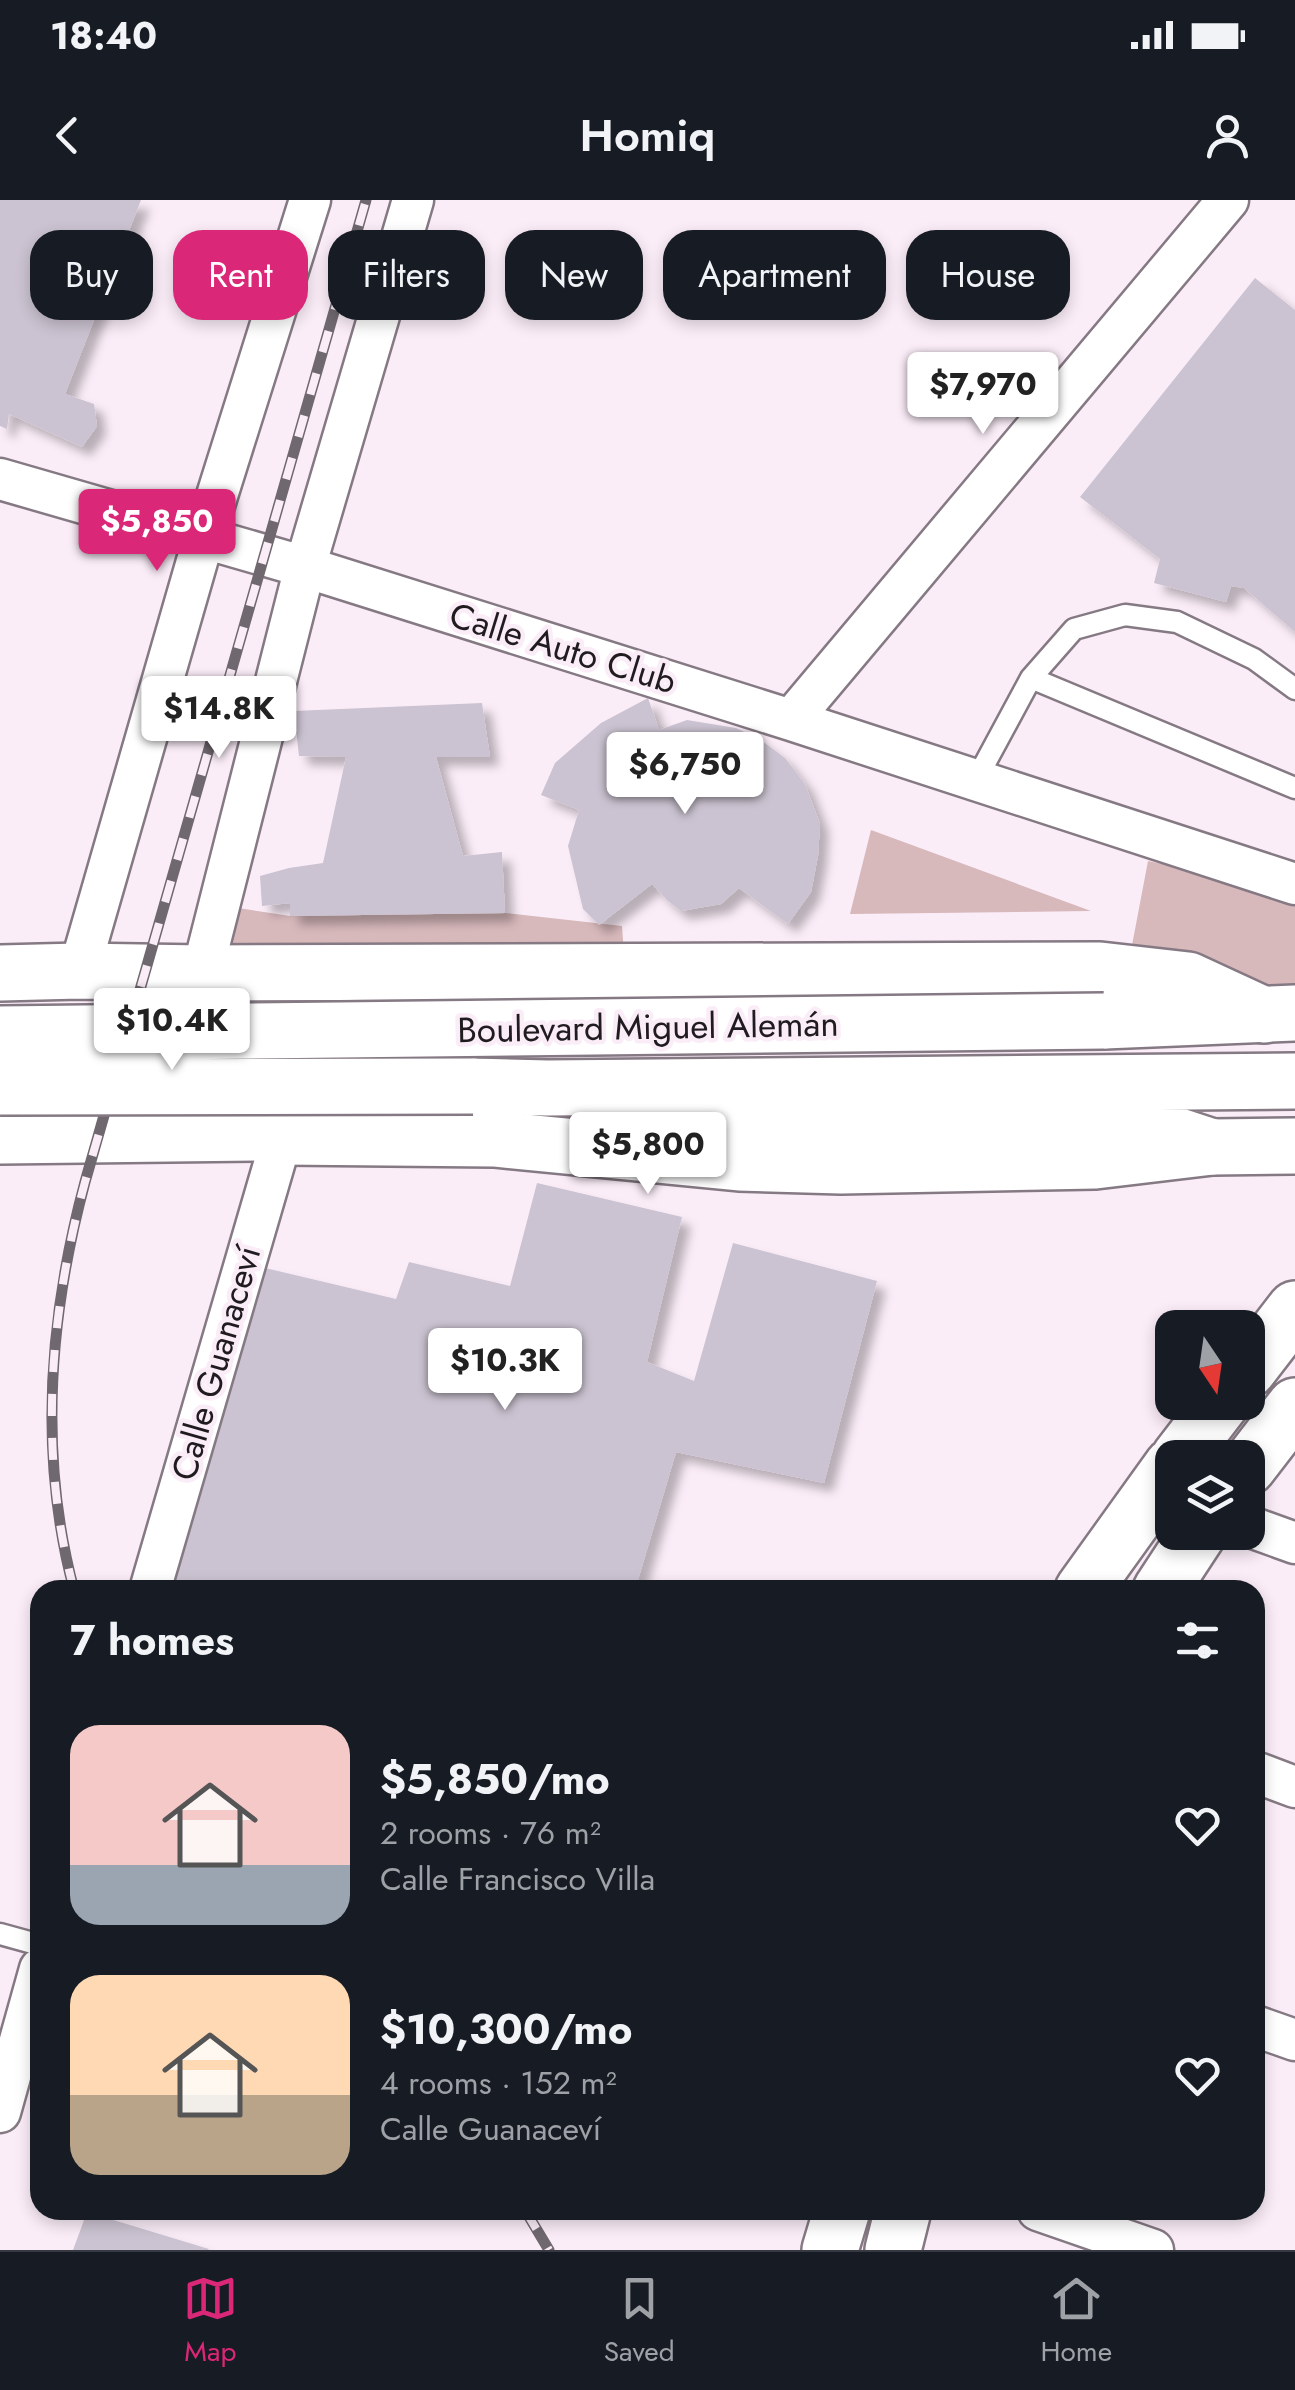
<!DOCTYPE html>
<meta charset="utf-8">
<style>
:root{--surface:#171b24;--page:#20242c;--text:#f1f3f6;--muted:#9ea1a6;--line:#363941;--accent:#db2777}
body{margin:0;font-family:Jost,sans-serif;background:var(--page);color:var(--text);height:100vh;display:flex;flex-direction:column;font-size:38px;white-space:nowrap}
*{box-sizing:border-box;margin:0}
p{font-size:32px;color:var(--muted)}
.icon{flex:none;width:55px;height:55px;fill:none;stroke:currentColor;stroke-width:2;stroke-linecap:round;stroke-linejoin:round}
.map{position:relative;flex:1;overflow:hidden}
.drawer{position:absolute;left:30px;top:1380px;width:1235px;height:640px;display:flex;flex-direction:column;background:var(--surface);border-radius:30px;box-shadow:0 5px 15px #0003}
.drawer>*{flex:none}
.banner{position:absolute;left:30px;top:30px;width:1235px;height:90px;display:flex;gap:20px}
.needle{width:65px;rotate:167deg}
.buttons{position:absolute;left:1155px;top:1110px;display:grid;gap:20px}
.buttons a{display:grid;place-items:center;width:110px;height:110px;border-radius:20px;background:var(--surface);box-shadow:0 5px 15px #0003;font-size:50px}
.price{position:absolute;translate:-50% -85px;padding:0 22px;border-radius:10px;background:#fff;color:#222;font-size:32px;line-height:65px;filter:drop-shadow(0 2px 5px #0008)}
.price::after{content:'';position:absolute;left:50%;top:60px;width:30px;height:22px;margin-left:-15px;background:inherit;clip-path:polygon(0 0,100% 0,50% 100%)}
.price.current{background:var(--accent);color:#fff}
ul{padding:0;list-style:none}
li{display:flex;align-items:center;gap:30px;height:250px;padding:0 40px}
li span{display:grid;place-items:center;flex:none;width:280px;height:200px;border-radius:30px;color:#555}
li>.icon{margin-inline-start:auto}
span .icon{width:120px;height:120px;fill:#fffc;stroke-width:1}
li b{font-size:42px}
h2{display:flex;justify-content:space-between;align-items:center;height:120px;padding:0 40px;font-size:42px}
.pill{padding:0 35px;border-radius:30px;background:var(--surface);box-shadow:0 5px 15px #0003;font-size:35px;line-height:90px}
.pill.current{background:var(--accent);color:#fff}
.status{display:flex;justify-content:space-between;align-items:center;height:70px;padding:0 50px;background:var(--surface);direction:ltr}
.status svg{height:28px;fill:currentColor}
header{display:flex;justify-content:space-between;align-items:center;height:130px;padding:0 40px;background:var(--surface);font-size:45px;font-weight:600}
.tab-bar{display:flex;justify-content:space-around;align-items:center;height:140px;border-top:2px solid var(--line);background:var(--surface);font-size:28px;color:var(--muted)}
.tab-bar a{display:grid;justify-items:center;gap:5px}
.tab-bar .current{color:var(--accent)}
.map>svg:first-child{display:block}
.green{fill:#d7b8bb}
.building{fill:#cbc3d1;filter:url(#shadow)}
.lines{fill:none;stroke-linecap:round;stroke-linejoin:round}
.lane-casing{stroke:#857983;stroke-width:25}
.street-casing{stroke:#857983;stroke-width:45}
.secondary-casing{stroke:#857983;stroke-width:60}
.primary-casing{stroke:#857983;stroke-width:60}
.highway-casing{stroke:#857983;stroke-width:60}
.lane{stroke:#fff;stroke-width:20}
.street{stroke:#fff;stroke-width:40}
.secondary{stroke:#fff;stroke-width:55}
.primary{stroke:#fff;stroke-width:55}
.highway{stroke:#fff;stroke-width:55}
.rail-casing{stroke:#70686f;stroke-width:11}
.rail{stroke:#fbedf8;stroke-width:8;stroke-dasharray:22;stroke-linecap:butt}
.highway-bridge-casing{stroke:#857983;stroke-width:60;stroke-linecap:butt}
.highway-bridge{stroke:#fff;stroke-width:55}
.labels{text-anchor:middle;stroke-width:9;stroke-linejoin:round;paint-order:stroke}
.street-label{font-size:35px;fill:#1f1b1f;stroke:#fbedf8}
</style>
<div class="status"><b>18:40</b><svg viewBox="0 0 49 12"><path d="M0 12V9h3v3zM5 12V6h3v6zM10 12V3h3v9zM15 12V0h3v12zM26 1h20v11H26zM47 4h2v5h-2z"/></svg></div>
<header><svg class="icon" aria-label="back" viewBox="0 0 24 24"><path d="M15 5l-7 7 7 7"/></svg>Homiq<svg class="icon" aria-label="person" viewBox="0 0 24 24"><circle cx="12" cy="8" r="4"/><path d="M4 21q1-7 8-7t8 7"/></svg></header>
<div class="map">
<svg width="1295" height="2050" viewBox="0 0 1295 2050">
<defs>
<filter id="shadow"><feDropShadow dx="9" dy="9" stdDeviation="5" flood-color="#0004"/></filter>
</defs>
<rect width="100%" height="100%" fill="#fbedf8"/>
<!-- green -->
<path class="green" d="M871,630L1091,711L850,714Z
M1148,661L1295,692V802L1129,761Z
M232,707L290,716L505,713L622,726L625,768L211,764Z"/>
<!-- building -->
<path class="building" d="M0,0H141L65,194L94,204L97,226L82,247L9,214L7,229L0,226Z
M1255,78L1295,110V432L1244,388L1231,386L1226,402L1154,383L1160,359L1080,297Z
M648,498L659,530L687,520L736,528L761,540L785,558L805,584L820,624L818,656L811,692L788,724L739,688L721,704L681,711L668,701L652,684L599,725L583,709L568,646L579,610L541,595L555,563L601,523Z
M482,503L490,557H436L463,656L502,652L505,713L290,716V703L262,706L260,676L289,668L323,663L346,557L299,556L294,511Z
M537,983L682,1017L647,1162L694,1181L733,1043L877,1081L824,1283L676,1252L635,1390H161L261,1067L396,1099L409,1062L510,1086Z
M87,2012L209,2049L208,2050H73Z"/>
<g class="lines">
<!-- lane casing -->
<g class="lane-casing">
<path id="lane" d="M1031,478L1295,588
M976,580L1031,478L1074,429L1125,415L1177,422L1254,459L1295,489
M0,1734L40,1745"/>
</g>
<!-- street casing -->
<g class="street-casing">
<path id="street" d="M0,279L305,367L791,520L1295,684
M791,520L1228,0
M79,771L204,337L310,0
M202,773L305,367L413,0
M1248,1326L1295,1343
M150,1390L282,937
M1255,1572L1295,1587
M1255,1826L1295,1840
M0,1912L40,1769
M1038,2010L1153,2050"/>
</g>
<!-- secondary casing -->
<g class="secondary-casing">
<path id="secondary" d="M0,773L79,771L202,773L1100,770L1188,780L1264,815
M0,936L258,933L282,937L494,939L739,963L841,966L1095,961L1212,947L1295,946"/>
</g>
<!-- primary casing -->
<g class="primary-casing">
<path id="primary" d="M1248,1170L1295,1109
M1179,1258L1222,1202
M1248,1267L1295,1206
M1083,1390L1172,1266
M1161,1390L1199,1332
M830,2050L842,2010
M893,2050L903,2010"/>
</g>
<!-- highway casing -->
<g class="highway-casing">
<path id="highway" d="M1104,821L1295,813
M473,886L547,888L1295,881
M723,921L819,925L1157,929L1212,947"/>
</g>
<!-- lane -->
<use href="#lane" class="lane"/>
<!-- street -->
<use href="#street" class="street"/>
<!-- secondary -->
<use href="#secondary" class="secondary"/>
<!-- primary -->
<use href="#primary" class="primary"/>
<!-- highway -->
<use href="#highway" class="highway"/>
<!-- rail casing -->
<g class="rail-casing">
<path id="rail" d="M74,1390C38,1255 49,1116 85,982L366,0
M525,2010L549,2050"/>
</g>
<!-- rail -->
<use href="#rail" class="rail"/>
<!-- highway-bridge casing -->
<g class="highway-bridge-casing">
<path id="highway-bridge" d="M0,834L1104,821
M0,887L473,886"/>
</g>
<!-- highway-bridge -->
<use href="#highway-bridge" class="highway-bridge"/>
</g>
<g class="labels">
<!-- street labels -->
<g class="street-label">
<text transform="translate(563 448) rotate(17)" y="12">Calle Auto Club</text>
<text transform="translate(648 827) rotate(-1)" y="12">Boulevard Miguel Alemán</text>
<text transform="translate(216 1163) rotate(-74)" y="12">Calle Guanaceví</text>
</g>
</g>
</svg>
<div class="buttons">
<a><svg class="needle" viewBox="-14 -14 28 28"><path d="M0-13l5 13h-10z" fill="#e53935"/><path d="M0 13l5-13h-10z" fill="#9ea1a6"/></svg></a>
<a><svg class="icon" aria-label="layers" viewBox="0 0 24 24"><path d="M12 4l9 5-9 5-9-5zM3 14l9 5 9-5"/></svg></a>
</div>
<b class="price" style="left:983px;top:237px">$7,970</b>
<b class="price current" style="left:157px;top:374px">$5,850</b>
<b class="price" style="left:219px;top:561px">$14.8K</b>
<b class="price" style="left:685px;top:617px">$6,750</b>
<b class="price" style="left:172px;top:873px">$10.4K</b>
<b class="price" style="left:648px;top:997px">$5,800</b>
<b class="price" style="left:505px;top:1213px">$10.3K</b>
<div class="banner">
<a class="pill">Buy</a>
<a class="pill current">Rent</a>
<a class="pill">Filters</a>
<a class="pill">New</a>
<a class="pill">Apartment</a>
<a class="pill">House</a>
</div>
<section class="drawer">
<h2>7 homes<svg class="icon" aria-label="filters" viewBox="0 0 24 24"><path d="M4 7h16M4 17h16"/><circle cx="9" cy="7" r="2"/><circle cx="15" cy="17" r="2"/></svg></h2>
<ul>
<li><span style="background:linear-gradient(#f6c9c9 70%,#9aa5b1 0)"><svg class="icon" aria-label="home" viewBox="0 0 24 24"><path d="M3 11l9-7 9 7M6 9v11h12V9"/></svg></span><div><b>$5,850/mo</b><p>2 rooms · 76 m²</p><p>Calle Francisco Villa</p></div><svg class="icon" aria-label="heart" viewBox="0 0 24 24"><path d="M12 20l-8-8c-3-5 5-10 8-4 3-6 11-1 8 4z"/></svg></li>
<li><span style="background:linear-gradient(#ffd9b3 60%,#b9a48a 0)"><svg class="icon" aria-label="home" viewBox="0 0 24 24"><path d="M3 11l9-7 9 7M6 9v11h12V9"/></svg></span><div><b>$10,300/mo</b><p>4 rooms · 152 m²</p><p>Calle Guanaceví</p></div><svg class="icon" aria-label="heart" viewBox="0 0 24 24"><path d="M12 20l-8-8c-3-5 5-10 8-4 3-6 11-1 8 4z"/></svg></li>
</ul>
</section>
</div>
<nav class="tab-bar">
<a class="current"><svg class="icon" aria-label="map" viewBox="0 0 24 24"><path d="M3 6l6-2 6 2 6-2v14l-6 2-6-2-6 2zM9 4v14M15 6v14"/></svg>Map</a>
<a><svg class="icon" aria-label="saved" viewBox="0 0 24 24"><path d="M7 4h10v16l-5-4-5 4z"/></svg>Saved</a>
<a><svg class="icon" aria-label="home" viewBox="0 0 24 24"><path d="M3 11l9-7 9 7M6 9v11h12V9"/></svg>Home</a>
</nav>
